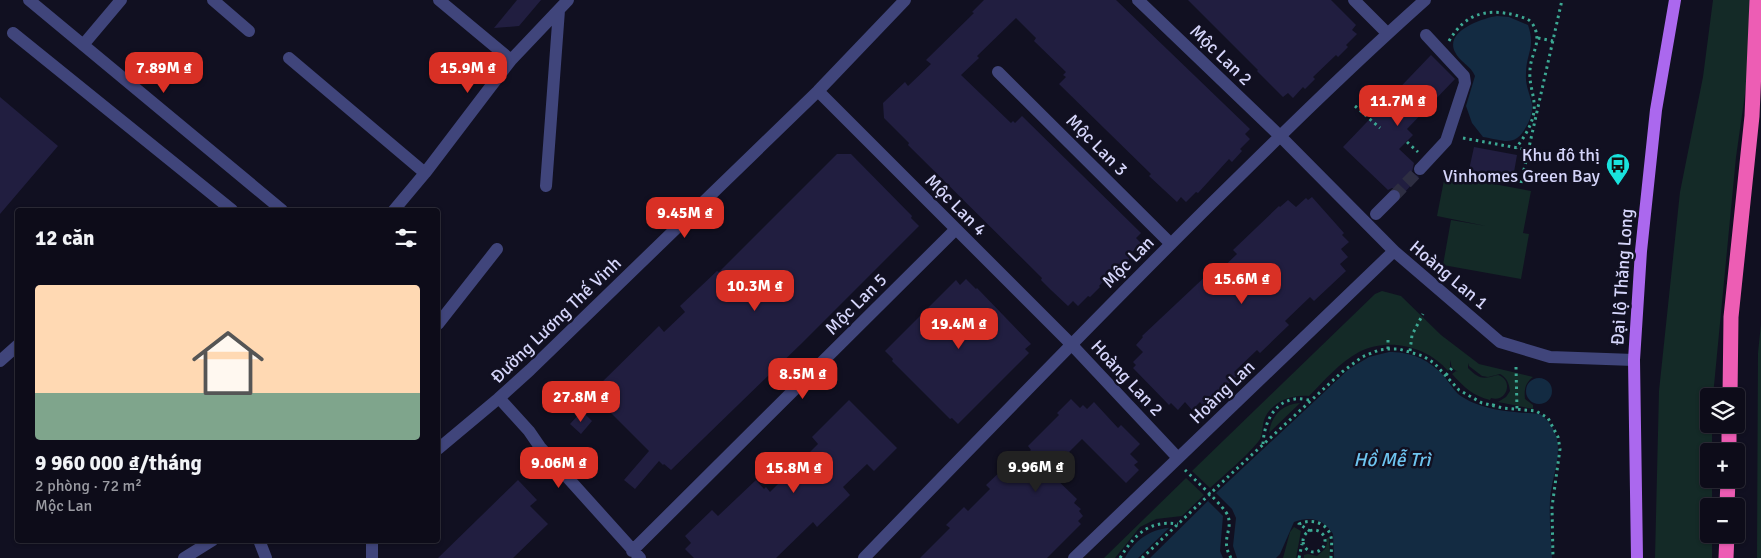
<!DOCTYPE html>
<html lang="vi">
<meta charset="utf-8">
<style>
:root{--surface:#0d0c19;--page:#161522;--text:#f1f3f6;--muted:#9a9ba2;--line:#2d2c38;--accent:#d93025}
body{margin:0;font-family:Signika,sans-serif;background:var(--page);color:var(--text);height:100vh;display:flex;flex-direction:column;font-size:19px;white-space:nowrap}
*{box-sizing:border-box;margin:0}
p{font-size:16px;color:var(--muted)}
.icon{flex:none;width:28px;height:28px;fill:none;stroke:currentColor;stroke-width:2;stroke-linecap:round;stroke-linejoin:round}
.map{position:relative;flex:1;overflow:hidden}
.drawer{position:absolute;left:15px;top:208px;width:425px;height:335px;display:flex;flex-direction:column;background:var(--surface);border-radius:5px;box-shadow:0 1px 4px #0004,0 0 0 1px var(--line)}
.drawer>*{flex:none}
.buttons{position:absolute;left:1700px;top:388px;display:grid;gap:10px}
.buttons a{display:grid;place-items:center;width:45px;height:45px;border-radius:5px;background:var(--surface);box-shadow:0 1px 4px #0004,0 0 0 1px var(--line);font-size:25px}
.price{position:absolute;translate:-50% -42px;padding:0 11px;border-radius:10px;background:var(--accent);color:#fff;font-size:16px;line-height:32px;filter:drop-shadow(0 1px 2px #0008)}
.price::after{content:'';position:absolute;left:50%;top:30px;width:15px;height:11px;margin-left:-8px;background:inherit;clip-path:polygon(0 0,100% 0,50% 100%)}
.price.on{background:#222;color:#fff}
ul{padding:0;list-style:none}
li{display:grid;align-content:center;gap:10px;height:265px;padding:0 20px}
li+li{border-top:1px solid var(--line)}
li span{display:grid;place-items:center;height:155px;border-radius:5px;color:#555}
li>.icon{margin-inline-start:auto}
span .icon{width:90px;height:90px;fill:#fffc;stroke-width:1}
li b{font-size:21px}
h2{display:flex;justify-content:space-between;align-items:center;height:60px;padding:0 20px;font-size:21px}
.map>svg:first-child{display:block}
.green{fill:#142a27}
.water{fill:#132b42}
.pier{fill:#111021}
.building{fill:#211e40}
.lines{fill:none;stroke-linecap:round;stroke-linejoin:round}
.minor-tunnel{stroke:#2e2e42;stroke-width:12;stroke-dasharray:12 6;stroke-linecap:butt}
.path{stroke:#3ca893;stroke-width:3;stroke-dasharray:2.5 4;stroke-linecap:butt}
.minor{stroke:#40457b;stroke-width:12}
.major{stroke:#ab68ee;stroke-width:12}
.highway{stroke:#ed5db4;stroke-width:15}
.labels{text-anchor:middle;stroke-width:5;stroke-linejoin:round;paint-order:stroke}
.street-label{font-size:18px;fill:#d5d5fa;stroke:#111021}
.poi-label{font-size:18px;fill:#d5d5fa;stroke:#111021;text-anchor:end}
.water-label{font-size:19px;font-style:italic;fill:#6ec4ef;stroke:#111021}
</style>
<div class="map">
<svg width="1761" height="558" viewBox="0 0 1761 558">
<rect width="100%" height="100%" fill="#111021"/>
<!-- green -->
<path class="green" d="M1713,0H1752L1747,80L1736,157L1713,396H1709V424H1712V451H1709V479H1712V506H1709V534H1712V558H1655L1659,391L1680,192L1703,77Z
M1445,175L1531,191L1523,233L1529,234L1521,279L1443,265L1451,220L1486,226L1437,216Z
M1382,291L1401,296L1441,335L1479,364L1533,377C1525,383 1524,390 1525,399L1533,405V409L1498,402L1506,397L1510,391C1509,383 1507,378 1500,374L1488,377L1482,376L1469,366L1468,363V368C1480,380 1483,379 1498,375C1514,380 1507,403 1491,398L1490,400C1473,396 1464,387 1452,374L1456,371L1458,372L1452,368L1450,360V368L1448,371C1427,346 1388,337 1359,352C1340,362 1324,381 1309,396C1291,394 1271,402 1264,420C1262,427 1263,437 1258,442C1244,459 1226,473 1210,488L1192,471L1375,294Z
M1761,324V558H1757L1758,353Z
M1300,403L1269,433C1271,416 1282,404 1300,403Z
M1186,478L1204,495L1182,516L1156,519L1140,527L1115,558H1104Z
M1294,527L1301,531L1296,558H1283L1290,532Z
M1329,537L1330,558H1304V555L1308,554L1317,556L1325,549L1327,543L1326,539Z"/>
<!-- water -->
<path class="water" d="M1497,16L1509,17L1528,25C1536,48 1526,53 1526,74C1525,85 1530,94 1532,104C1533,112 1530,120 1526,127C1515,148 1503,140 1483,137L1472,123L1466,106L1475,76C1471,66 1459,61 1455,52C1444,31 1483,18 1497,16Z
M1389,352C1410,351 1430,360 1444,376C1448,381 1453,389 1458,394C1481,411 1512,412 1540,414C1572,439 1552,469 1550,500C1549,519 1551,539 1552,558H1334L1333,534C1323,519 1311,516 1294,522L1280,554L1276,558H1150L1216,493L1349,369L1369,357Z
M1526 391a13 13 0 1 1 26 0a13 13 0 1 1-26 0Z
M1169,528L1138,558H1125C1134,541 1150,529 1169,528Z"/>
<!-- pier -->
<path class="pier" d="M1216,493L1232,509L1236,518L1233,546L1237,558H1223L1220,551L1223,516L1208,501Z"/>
<!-- building -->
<path class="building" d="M517,0H541L519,26L494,28Z
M984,0H1116L1250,129L1245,134L1250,139L1240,149L1242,151L1232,162L1229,159L1198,193L1196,192L1186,202L1181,197L1177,202L1149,176L1151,174L1059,84L1066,77L1063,75L1066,72L1034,41L1036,38L1016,18L977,56L979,58L961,75L1011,123L1013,121L1015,123L1022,116L1141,233L1136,238L1141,243L1131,253L1133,255L1123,266L1121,263L1099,286L1100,287L1090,297L1088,296L1078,306L1073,301L1068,306L1051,290L1041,280L1042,278L908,145L909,143L884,118L883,103L905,82L908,86L931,64L926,60L974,13L972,12Z
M1188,0H1331L1356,25L1352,30L1357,34L1346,45L1348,47L1338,57L1336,55L1313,77L1315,79L1305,89L1303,87L1293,98L1288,93L1283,97L1257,71L1258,70Z
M1431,55L1455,79L1407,129L1413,135L1399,149L1414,163L1412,172L1419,177L1402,195L1397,188H1392L1388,190L1343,147Z
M0,97L58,146L0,214Z
M1474,147L1517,155L1513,178L1469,170Z
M837,154H851L912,216L911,218L919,226L801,344L671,470L664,464L663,465L659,461L635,489L624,480L649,451L598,400V386L659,326L664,332L685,312L680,306L717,271L719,272Z
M1312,197L1344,233L1342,235L1349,242L1341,249L1348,257L1340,264L1346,271L1314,301L1310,297L1285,321L1289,325L1260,353L1257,350L1234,372L1237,376L1220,392L1222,394L1206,409L1200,402L1192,410L1185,402L1178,410L1171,403L1169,405L1133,368L1136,365L1133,362L1143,352L1136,345L1143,337L1142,336L1210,272L1214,276L1237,254L1233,250L1279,206L1280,207L1288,200L1296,207L1306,198L1308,200Z
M966,279L976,289L977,288L1031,344L1025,349L1029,353L958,424L952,418L950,419L892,361L893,359L885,351L956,280L960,285Z
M1071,399L1080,408L1083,405L1087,409L1094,402L1118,428L1121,425L1140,444L1130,454L1138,462L1134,465L1139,470L1126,483L1082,439L1049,472L1077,499L1074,503L1081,509L1079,511L1083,516L1078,521L1081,524L1047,558H920L950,528L946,525L964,507L968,511L990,489L986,485L1004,468L1008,472L1031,450L1028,446L1059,415L1057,413Z
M849,400L897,448L874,471L867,464L843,487L850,495L817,527L813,522L776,558H694L685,549L691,543L685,536L712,510L718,516L756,480L764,489L766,487L770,492L818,444L812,437Z
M582,411L592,421L581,434L570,424Z
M518,480L537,500L530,506L548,524L513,558H438Z"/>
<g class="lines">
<!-- minor-tunnel -->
<path class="minor-tunnel" d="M1394,196L1420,169"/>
<!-- path -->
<path class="path" d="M1538,38L1553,41
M1449,41C1465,14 1485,8 1515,15C1521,17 1528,18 1532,23C1544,41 1530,54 1530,71C1529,82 1533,92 1534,102C1536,119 1526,135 1516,148
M1355,106L1380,128
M1463,138L1529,150
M1407,142L1418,152
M1521,183L1562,0
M1388,349V338
M1410,351L1412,335L1423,314
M1516,367L1517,409
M1446,375L1452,368
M1493,406L1495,400
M1263,444C1264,424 1273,402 1295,399C1300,398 1306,400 1311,400
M1185,470C1194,479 1225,507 1228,516C1233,531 1220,539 1231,558
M1303 541a11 11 0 1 1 22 0a11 11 0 1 1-22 0Z
M1310,531L1299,524C1309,519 1325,521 1330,534C1333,541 1331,550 1331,558
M1120,558C1135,534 1149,520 1178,524
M1142,558L1231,474L1342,372L1362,357L1379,350L1388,349H1399L1423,356L1434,363L1459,390L1482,403L1503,408L1536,411L1548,418L1558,437L1560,449L1552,507L1553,558
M1299,558L1302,544"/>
<!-- minor -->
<path class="minor" d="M29,0L282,210
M213,0L249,31
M439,0L511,60
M1138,0L1280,136L1394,251L1500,342L1550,357L1634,360
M1354,0L1387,33
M13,33L232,210
M83,45L121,0
M289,58L425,173
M998,72L1171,244
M818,91L1071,344L1178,458
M1420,169L1446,141L1465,83L1464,76L1426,35
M546,186L559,10
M394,210L425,173L511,60L568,0
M1376,214L1394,196
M438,324L497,249
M0,361L18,345
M499,398L529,431L540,447L640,558
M438,449L499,398L530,370L818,91L905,0
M259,540L266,558
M632,551L956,229
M184,558L213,540
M372,558V540
M864,558C979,439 1094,320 1212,203C1282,134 1352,65 1425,0
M1074,558L1394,251"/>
<!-- major -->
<path class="major" d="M1637,558L1634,360L1641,251L1656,110L1675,0"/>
<!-- highway -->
<path class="highway" d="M1730,396L1731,317L1752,116L1757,0
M1729,451V424
M1727,506L1728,479
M1726,558L1727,534"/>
</g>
<!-- icons -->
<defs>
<g id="bus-pin" transform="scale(1.25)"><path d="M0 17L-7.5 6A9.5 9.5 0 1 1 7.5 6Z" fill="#19e2dd" stroke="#111021"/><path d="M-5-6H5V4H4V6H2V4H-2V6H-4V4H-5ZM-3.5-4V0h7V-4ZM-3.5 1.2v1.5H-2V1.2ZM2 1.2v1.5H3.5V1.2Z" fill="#111"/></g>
</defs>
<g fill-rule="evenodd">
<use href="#bus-pin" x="1618" y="165"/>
</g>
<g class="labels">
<!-- street labels -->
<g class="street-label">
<text transform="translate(1221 55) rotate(44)" y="6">Mộc Lan 2</text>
<text transform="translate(1097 145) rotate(45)" y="6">Mộc Lan 3</text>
<text transform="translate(956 205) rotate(45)" y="6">Mộc Lan 4</text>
<text transform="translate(1128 262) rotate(-45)" y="6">Mộc Lan</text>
<text transform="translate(1449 275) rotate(40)" y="6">Hoàng Lan 1</text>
<text transform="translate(1622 277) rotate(-86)" y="6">Đại lộ Thăng Long</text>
<text transform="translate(856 304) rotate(-45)" y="6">Mộc Lan 5</text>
<text transform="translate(556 320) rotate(-44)" y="6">Đường Lương Thế Vinh</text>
<text transform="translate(1127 378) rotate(47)" y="6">Hoàng Lan 2</text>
<text transform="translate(1222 392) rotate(-44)" y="6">Hoàng Lan</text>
</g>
<!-- poi labels -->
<g class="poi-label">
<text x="1600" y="161">Khu đô thị<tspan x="1600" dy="21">Vinhomes Green Bay</tspan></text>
</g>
<!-- water labels -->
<g class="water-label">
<text x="1392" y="466">Hồ Mễ Trì</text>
</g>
</g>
</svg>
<div class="buttons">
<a><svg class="icon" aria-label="layers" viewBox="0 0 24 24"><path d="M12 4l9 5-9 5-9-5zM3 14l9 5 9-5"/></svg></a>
<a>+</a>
<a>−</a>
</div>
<b class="price" style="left:164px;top:94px">7.89M ₫</b>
<b class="price" style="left:468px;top:94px">15.9M ₫</b>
<b class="price" style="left:1398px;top:127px">11.7M ₫</b>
<b class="price" style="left:685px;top:239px">9.45M ₫</b>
<b class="price" style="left:1242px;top:305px">15.6M ₫</b>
<b class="price" style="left:755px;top:312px">10.3M ₫</b>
<b class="price" style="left:959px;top:350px">19.4M ₫</b>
<b class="price" style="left:803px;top:400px">8.5M ₫</b>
<b class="price" style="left:581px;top:423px">27.8M ₫</b>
<b class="price" style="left:559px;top:489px">9.06M ₫</b>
<b class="price on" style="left:1036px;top:493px">9.96M ₫</b>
<b class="price" style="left:794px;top:494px">15.8M ₫</b>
<section class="drawer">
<h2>12 căn<svg class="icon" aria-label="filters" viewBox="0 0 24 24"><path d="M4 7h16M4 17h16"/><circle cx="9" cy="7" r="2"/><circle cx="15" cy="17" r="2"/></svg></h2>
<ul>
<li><span style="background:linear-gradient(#ffd9b3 70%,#7fa58c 0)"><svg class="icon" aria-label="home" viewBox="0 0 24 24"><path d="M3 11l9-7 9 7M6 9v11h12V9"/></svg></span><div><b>9 960 000 ₫/tháng</b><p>2 phòng · 72 m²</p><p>Mộc Lan</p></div></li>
</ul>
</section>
</div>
